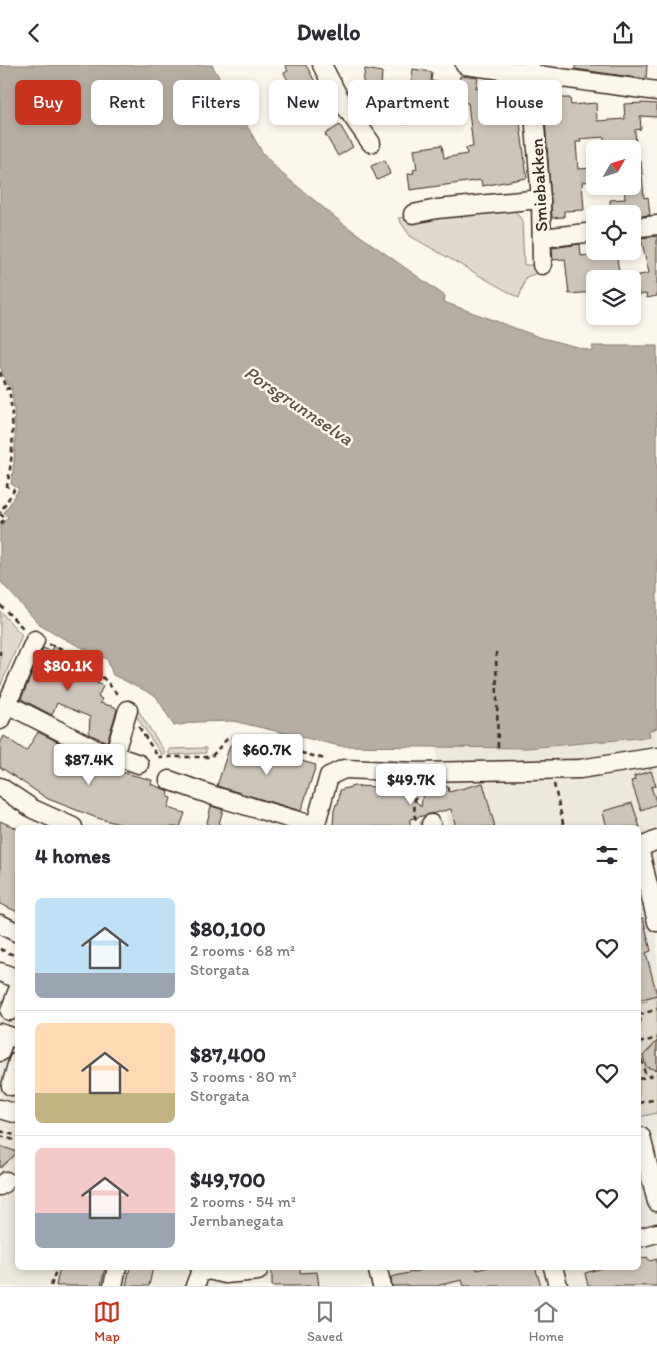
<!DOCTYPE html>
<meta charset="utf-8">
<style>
:root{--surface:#fff;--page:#f7f7f7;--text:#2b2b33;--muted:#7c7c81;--line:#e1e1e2;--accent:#c8321e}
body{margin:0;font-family:Itim,sans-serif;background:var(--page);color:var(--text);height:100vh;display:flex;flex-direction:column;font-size:19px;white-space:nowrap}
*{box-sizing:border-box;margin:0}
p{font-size:16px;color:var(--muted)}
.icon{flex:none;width:28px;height:28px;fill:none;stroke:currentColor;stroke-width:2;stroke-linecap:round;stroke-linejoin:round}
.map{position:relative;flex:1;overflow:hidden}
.sheet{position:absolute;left:15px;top:760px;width:626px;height:445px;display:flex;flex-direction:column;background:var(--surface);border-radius:8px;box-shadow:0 2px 8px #0003}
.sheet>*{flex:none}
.banner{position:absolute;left:15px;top:15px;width:628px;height:45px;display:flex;gap:10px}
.needle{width:32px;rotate:51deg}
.buttons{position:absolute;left:586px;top:75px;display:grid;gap:10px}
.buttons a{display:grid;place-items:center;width:55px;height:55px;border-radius:8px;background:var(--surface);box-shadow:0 2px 8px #0003;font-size:25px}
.price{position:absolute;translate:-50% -42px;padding:0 11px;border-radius:5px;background:#fff;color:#222;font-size:16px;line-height:32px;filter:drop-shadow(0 1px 2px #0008)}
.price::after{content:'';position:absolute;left:50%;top:30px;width:15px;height:11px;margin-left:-8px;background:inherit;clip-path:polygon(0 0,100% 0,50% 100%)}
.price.current{background:var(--accent);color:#fff}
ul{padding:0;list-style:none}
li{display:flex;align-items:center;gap:15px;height:125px;padding:0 20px}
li+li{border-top:1px solid var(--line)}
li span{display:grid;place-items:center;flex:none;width:140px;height:100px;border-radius:8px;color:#555}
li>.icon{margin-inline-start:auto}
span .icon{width:60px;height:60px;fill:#fffc;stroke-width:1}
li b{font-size:21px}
h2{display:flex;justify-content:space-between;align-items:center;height:60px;padding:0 20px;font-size:21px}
.tag{padding:0 18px;border-radius:8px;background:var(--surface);box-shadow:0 2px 8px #0003;font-size:18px;line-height:45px}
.tag.current{background:var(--accent);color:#fff}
header{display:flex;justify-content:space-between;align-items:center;height:65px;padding:0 20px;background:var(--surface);font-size:22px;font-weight:700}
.tab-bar{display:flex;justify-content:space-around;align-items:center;height:70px;border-top:1px solid var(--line);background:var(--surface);font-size:14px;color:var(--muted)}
.tab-bar a{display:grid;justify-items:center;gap:2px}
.tab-bar .current{color:var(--accent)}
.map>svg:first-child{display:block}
.built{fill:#ede8dd}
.green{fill:#dfd9ce;stroke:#8d8276}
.water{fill:#b6aea2;stroke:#85796d}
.building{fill:#ccc4b9;stroke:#3b2a1e}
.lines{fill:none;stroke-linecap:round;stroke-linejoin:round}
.minor-casing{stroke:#3b2a1e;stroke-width:21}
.path{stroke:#3b2a1e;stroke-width:2.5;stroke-dasharray:5 4;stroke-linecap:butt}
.minor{stroke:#fbf7ec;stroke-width:18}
.labels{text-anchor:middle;stroke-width:5;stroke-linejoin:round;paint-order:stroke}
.street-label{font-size:18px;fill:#3b2a1e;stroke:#fbf7ec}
.water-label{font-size:19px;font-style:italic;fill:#605246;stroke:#fbf7ec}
</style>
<header><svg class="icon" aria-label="back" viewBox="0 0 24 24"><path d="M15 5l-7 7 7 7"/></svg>Dwello<svg class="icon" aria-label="share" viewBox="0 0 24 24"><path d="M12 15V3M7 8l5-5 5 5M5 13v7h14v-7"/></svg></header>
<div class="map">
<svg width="657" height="1221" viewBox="0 0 657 1221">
<rect width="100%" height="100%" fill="#fbf7ec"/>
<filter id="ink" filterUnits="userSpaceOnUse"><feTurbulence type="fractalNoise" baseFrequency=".02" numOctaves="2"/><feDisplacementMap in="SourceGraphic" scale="10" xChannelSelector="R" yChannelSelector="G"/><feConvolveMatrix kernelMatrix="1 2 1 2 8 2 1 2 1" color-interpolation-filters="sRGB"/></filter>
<g filter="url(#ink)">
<!-- built -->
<path class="built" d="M657,663V1221H0V940L17,948L18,1202H639V762H448L435,682L527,683L650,671L649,666Z"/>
<!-- green -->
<path class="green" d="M511,141L522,155L524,200H537L538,208L526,212L519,233L410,171L398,153Z
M0,546L22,570L0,622Z
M138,645L166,689H161L134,648Z
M206,683V688L169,690V684Z
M657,930V1048L639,1052V935L641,937L647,936L646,933Z"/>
<!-- water -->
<path class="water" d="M0,0H212L262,87L280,107L342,158L445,231L444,237L539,272L592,286V281H657V663L649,666L650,672L527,683L340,681L233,656L196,657L174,661L156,631L113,610L107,594L66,575L38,558L0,516V462L8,452L4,448L19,424L11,419C17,385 16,354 11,320H7L0,301Z"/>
<!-- building -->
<path class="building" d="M285,0H306L319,24L303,33L296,19L291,21L284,8L288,6Z
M575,0H647L646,14L575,4Z
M365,4L382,7L380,33L408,37L413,4L432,7L431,16L459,20L460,11L478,13L476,23L515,18L527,113L482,121L481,115L410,125L408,109L414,108L413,105L417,104L414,84L442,80L444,93L467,89L466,83L473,82L468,38L429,32L426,53L408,51L407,59L394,58L395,51L377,49L379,35L361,32Z
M557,25V33H570L571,40L596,38L597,56L625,54L624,39L643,38L657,39V52L640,51L641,64L635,65L636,82L605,84L604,72L580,74L581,77H576L578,104L595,103V116L582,117L584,145L564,146V152L552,153L543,26Z
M340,60L353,82L338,91L325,69Z
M385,95L390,109L377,115L371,101Z
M641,96L644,133L648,132L650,150L632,152V149H611L610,135L625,134L624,121H632V97Z
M657,171V231L647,233L646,229L639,230L635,211L649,208L641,173Z
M580,179L581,191L616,186L620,214H595V227L569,229L565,194L553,195L552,183Z
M53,581L67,588L65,592L72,596L69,602L98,616L97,618L103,621L98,632L102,634L100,638L115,642L117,645L107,677L89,669L90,652L57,638L52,650L21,634L43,583L51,586Z
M38,667L64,680L56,692L60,694L58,697L96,711L100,697L122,704L121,707L152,715L151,719L169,726L168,732L171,733L168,743L185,748L180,762H130L97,753L48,734L0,702V679L4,671L26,686Z
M230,680L246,684V681L316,700L301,746L217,721Z
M651,706L656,721L651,722L657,739L641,745L631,716L635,715L634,711Z
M483,718L495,762H456L451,744L410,754V762H333L334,746L336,739H338L340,725L354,721L405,723L421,742L424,719L448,722L449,727Z
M632,738L640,762H607L603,748L604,746Z
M211,741L223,745L218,762H206Z
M0,756L18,764V847L0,839Z
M643,853L651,886L646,888L657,930L639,935V854Z
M657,976V1005L646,1002L643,991Z
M0,1081L18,1087L0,1103Z
M647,1192L650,1196L657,1194V1221H588L585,1208L606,1202H639V1194Z
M60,1202H105L101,1221H56Z
M130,1202H153L149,1221H126Z
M272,1202H300V1208L317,1207L319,1221H272Z
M422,1202H477V1205L488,1202H535L541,1221H464L462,1215L436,1221H392L391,1212L422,1205Z"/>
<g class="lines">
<!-- minor casing -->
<g class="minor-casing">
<path id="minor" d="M322,0L338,31L371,78
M465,0L657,26
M530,0L541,134L542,200
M413,149L437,144L541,134
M632,163L657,160
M542,173L595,167
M7,639L95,684L139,699
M0,655L35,575
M114,690L128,645
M169,715L214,731L315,761
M0,722L33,744L73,762
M431,759L432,762
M315,762L329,711L344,704L417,707L580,704L657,692
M639,783L657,857
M639,783L657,775
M0,859L18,868
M0,907L18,914
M10,946L18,925
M0,968L18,974
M0,987L5,970
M11,1021L18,996
M0,1044L18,1049
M641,1072L657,1137
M0,1121L6,1116
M639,1173L657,1168
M377,1202L382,1221
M553,1202L558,1221
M113,1221L117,1202
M195,1221L200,1208L208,1205L225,1209L258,1206"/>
</g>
<!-- path -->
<path class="path" d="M0,307L6,324L9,323C14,357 14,388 7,421L14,425L0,448
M0,449L5,453L0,459
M0,540L24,564
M49,579C77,587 103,609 119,632
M0,586V590
M496,587L498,684
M139,662L158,692H211L227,674L236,671L325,694
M554,719L564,762
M416,723L414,749L416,755
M0,884L18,892
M639,950L657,944
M639,967L641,949
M639,978L657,973
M639,986L646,1012
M639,1014L657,1009
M639,1038L657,1034
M0,1066L18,1071
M0,1071L18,1076
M51,1221L57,1202"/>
<!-- minor -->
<use href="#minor" class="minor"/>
</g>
</g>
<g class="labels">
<!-- street labels -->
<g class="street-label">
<text transform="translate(539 120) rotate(-93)" y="6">Smiebakken</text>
</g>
<!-- water labels -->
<g class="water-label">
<text transform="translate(299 340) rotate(34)" y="7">Porsgrunnselva</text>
</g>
</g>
</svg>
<div class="buttons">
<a><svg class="needle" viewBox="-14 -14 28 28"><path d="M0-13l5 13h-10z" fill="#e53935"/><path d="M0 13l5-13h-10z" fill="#7c7c81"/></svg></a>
<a><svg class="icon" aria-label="locate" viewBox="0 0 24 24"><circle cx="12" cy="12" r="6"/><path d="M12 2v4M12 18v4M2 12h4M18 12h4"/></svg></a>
<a><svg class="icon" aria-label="layers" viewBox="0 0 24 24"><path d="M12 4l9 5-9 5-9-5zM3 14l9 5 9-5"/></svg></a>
</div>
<b class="price current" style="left:68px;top:627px">$80.1K</b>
<b class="price" style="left:267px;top:711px">$60.7K</b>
<b class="price" style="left:89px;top:721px">$87.4K</b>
<b class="price" style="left:411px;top:741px">$49.7K</b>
<div class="banner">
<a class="tag current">Buy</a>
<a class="tag">Rent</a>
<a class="tag">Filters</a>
<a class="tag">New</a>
<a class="tag">Apartment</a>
<a class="tag">House</a>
</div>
<section class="sheet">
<h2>4 homes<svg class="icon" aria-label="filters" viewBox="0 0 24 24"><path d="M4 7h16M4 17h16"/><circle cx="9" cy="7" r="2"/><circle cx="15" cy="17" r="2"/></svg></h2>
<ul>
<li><span style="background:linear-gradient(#bfe0f5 75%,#9aa5b1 0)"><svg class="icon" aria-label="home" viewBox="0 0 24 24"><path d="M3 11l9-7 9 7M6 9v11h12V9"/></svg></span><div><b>$80,100</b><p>2 rooms · 68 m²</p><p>Storgata</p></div><svg class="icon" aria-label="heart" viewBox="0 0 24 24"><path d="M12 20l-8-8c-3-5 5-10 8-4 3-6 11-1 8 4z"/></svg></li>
<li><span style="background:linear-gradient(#ffd9b3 70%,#c2b280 0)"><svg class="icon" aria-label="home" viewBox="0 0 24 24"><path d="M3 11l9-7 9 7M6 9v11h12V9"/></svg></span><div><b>$87,400</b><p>3 rooms · 80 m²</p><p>Storgata</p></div><svg class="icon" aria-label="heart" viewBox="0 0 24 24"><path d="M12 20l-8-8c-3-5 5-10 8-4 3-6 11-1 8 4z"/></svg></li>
<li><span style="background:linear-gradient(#f6c9c9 65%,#9aa5b1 0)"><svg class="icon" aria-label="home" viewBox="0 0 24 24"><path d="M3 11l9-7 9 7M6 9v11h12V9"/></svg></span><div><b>$49,700</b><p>2 rooms · 54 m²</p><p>Jernbanegata</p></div><svg class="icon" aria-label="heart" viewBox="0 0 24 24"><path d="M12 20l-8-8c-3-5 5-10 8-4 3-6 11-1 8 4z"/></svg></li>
</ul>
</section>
</div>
<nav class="tab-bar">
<a class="current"><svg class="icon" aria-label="map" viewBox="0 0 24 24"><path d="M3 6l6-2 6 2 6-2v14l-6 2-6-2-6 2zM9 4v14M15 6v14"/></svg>Map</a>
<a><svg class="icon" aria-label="saved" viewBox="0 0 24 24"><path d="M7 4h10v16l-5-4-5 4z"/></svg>Saved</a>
<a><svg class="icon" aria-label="home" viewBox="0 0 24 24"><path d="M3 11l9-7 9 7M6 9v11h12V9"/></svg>Home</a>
</nav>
